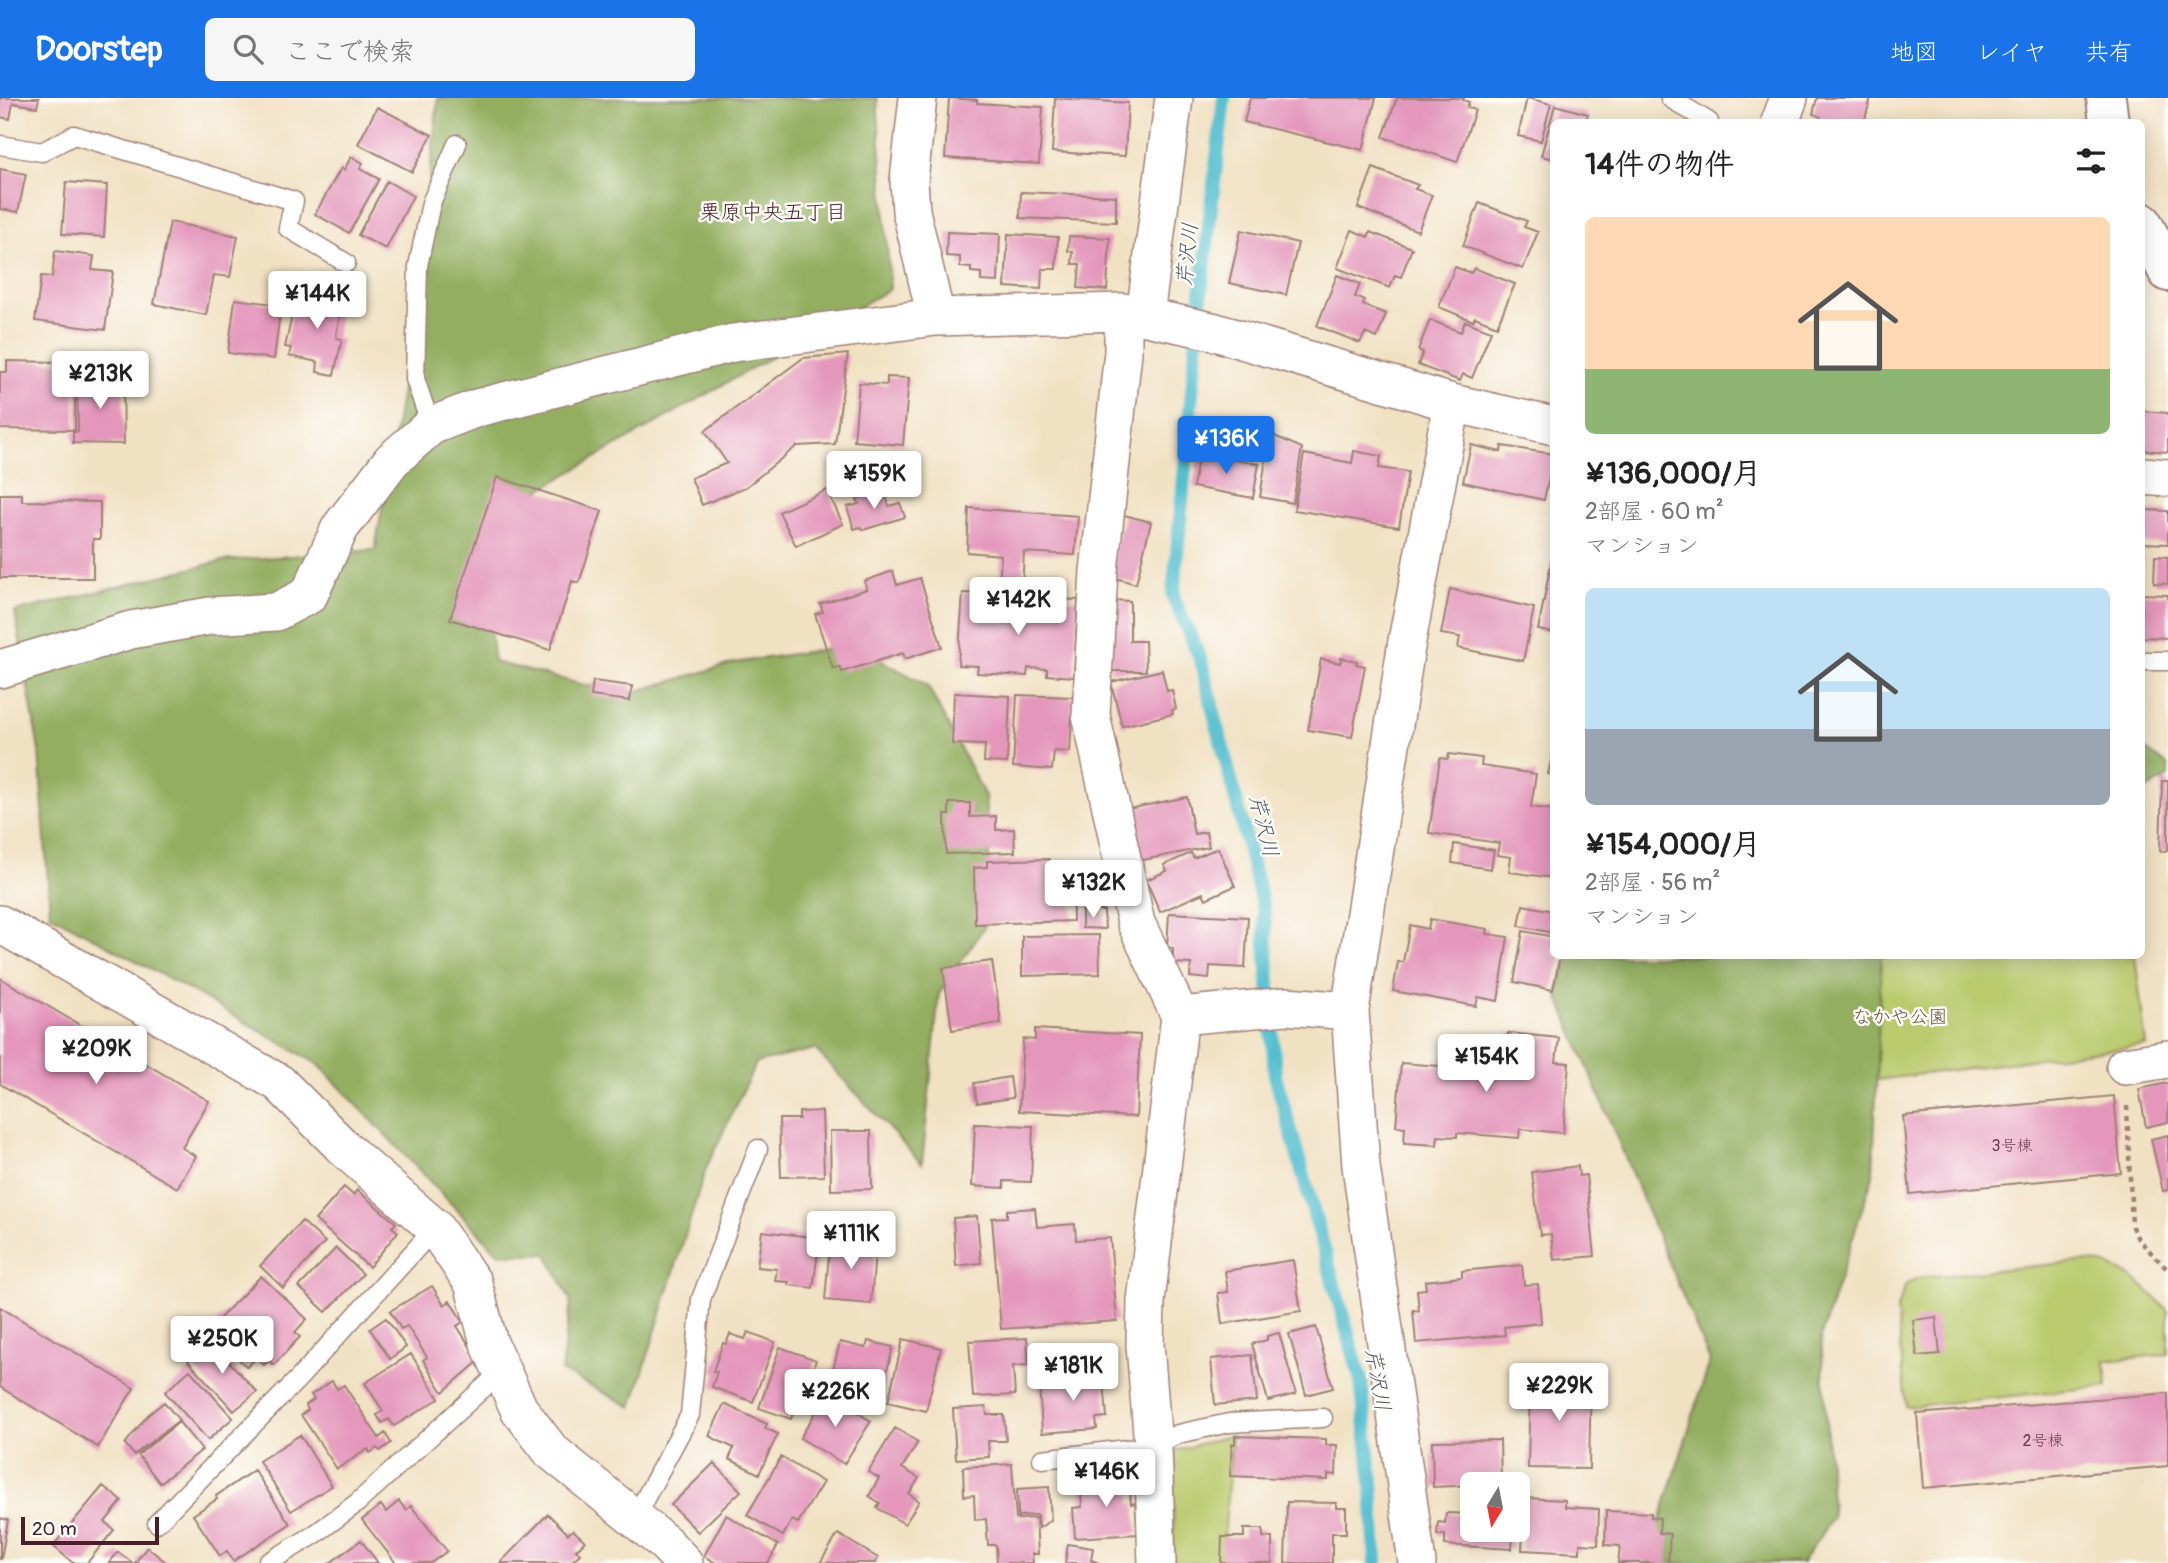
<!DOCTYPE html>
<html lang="ja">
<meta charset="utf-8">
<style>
:root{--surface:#fff;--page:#f6f6f6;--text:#222;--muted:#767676;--accent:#1a73e8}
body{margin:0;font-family:Pangolin,"Klee One",sans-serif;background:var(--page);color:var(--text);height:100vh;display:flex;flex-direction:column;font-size:26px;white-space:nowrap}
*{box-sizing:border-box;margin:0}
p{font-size:23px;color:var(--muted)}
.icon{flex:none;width:38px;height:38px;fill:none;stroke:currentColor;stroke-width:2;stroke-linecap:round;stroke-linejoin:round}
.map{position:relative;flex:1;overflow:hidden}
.panel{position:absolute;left:1550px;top:21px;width:595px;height:840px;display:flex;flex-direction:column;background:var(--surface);border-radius:10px;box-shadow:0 4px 18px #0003}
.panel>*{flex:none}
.needle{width:46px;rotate:190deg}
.tools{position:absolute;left:1460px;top:1374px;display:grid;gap:14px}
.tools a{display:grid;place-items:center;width:70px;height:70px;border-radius:10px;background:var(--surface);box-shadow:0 4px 18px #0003;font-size:35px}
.scale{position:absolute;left:21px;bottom:18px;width:138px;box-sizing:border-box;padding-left:7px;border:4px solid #4a1f2b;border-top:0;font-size:19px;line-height:24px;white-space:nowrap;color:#4a1f2b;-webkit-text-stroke:5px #fdfcf7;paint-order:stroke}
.price{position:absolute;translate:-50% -60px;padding:0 16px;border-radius:7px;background:#fff;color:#222;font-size:23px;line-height:46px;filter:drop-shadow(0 2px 4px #0008)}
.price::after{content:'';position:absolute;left:50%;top:42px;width:21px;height:16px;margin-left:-10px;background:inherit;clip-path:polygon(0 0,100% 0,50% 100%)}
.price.current{background:var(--accent);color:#fff}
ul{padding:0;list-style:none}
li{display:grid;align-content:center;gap:14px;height:371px;padding:0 35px}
li span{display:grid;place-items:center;height:217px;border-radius:10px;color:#555}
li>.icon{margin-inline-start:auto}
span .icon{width:126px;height:126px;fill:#fffc;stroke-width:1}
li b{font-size:30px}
h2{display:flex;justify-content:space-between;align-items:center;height:84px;padding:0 35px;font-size:30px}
header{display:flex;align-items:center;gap:42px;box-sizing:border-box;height:98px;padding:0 35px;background:var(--accent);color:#fff}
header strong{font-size:33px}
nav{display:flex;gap:38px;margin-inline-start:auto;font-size:24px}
.search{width:490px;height:63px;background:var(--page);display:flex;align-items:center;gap:18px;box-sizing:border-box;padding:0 24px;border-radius:10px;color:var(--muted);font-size:26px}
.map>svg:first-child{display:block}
.green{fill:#baca6d;stroke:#82744c;stroke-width:2}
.forest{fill:#93ae60;stroke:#6e6646;stroke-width:2}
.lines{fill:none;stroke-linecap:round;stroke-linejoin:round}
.stream{stroke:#54bfd0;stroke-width:14}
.building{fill:#e497bb}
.service-casing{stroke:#9e8077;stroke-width:21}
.minor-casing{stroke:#9e8077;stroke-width:40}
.tertiary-casing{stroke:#9e8077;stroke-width:42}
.path{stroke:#9e8077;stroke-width:4.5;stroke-dasharray:5 5;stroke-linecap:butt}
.service{stroke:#fff;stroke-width:18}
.minor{stroke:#fff;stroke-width:37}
.tertiary{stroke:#fff;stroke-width:38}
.labels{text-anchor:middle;stroke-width:5;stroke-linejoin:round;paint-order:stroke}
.number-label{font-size:16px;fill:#703d4f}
.park-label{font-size:19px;fill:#6c523f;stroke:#fdfcf7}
.neighbourhood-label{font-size:21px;fill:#4a1f2b;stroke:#fdfcf7}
.water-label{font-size:21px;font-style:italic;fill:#4e5765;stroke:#fdfcf7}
</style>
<header>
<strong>Doorstep</strong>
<div class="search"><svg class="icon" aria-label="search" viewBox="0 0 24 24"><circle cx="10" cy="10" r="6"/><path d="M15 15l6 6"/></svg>ここで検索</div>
<nav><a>地図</a><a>レイヤ</a><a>共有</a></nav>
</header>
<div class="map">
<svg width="2168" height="1465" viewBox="0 0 2168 1465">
<rect width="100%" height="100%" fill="#fdfcf7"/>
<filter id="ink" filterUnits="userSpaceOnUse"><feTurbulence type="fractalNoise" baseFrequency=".0143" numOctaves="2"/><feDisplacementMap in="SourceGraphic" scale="14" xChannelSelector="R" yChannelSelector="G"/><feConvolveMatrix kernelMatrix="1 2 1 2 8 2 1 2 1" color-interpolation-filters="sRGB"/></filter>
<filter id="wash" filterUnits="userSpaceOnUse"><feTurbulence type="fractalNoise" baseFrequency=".00686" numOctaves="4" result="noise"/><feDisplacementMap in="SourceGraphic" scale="28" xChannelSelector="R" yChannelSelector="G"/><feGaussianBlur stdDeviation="1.57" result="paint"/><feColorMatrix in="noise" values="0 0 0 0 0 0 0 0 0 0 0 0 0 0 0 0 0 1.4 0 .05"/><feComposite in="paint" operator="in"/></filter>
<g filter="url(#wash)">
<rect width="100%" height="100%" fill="#f1e1c3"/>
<!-- green -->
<path class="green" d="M1833,858H2135L2146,947L1847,986Z
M2085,1163C2122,1166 2144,1187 2168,1213V1256L2105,1263L2107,1288L1906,1309L1897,1210L1906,1187L1916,1180Z
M1232,1337L1222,1465H1173L1174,1353Z"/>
<!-- forest -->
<path class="forest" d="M438,0H877L890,191L529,398L484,485L494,564L624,597L734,565L852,547L927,587L985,698L993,816L939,896L922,1066L815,951L756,965L706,1070L632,1309L561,1273L571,1203L547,1156H499L319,967L193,894L50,816L39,653L15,514L222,463L375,452L417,202Z
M2142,649L2168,668V679L2142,694Z
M1570,858H1881L1873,1077L1821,1238L1832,1420L1802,1465H1647L1710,1263L1557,896Z"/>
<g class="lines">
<!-- stream -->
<path class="stream" d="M1224,0L1201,196L1173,499L1200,560L1264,813L1275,977L1361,1282L1372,1385L1376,1465"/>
</g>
<g id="blocks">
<!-- building -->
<path class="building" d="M0,0H39L37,9L13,5L10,21L0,19Z
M949,0L977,2V5L1043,9L1039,66L945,60Z
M1055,0L1128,5L1125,58L1052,54Z
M1250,0H1376L1363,52L1244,24Z
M1397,0H1464L1463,2L1469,4L1467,9L1475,12L1457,64L1383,39Z
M1527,0L1551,6L1541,43L1518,38Z
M1817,0H1871L1864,24H1819L1821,19L1813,16Z
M1555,7L1588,16L1585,24H1554V61L1541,58Z
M377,9L432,37L412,74L358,46Z
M351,59L363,65L360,71L379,81L349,135L315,116L341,70L344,72Z
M1373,70L1418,87L1415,91L1432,97L1418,133L1358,110Z
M0,71L26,76L18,114L0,111Z
M387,83L413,98L386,151L358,137Z
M66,84L107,87L104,139L62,136Z
M1021,94L1116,98V124L1020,120Z
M1479,105L1527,123L1524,129L1538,134L1523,171L1463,148Z
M170,124L238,138L230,179L214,177L206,217L154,206Z
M1241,132L1298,145L1286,197L1229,185Z
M1352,132L1368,139L1370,134L1412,150L1401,179L1395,177L1390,190L1337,170Z
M947,134L1000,136L998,184L981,183V175L971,174V170L960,169V159L946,158Z
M1008,136L1058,139L1056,171H1042L1041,191L1005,189Z
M1069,138L1110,140L1107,192L1078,190L1080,166H1072L1073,154L1068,153Z
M55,153L94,158L92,172L113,174L105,232L35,223L41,178L52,179Z
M1455,169L1471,175L1474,170L1515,186L1497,228L1475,219L1473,223L1439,209Z
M1337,177L1360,186L1355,199L1364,202L1363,207L1386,216L1377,240L1365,235L1360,245L1317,228Z
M330,186L344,189L336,240L342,241L334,277L317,274L318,264L289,258L291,250L285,249L296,200L326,207Z
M235,201L281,207L274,261L228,255Z
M1430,222L1461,234L1465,223L1491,233L1472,280L1463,276L1460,283L1418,267L1423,254L1418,252Z
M848,256L835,346L797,348L746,389L702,407L691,380L727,365L705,333L803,260Z
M7,263L59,264V287H75V332L0,331V274H7Z
M77,279H123L124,346L73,345V334H78Z
M887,279L909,280L903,347L854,343L859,285L887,287Z
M2142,313L2168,315V354L2142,352Z
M1270,336L1302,350L1293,405L1260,399Z
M1471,347L1501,354L1502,348L1554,356L1544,402L1463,384Z
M1354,353L1381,358L1379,370L1408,374L1399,429L1294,412L1304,356L1352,365Z
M1199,355L1259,366L1253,400L1193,389Z
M497,379L602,413L579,485L572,483L550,552L450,521Z
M827,392L843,426L796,448L779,414Z
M884,392L889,408L900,405L905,419L863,432L861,429L854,431L847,409L859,406L857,401Z
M0,396H22V403L100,404V441H93V480H0Z
M969,410L1078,418L1075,457L1024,454L1022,490L999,489L1001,457L967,454Z
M2144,412L2168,413V446L2143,445Z
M1124,417L1151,424L1136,486L1112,479V463Z
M1553,455L1554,456V535L1538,532Z
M2155,458L2168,459V486L2154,485Z
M893,473L897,487L920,480L942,549L905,561L903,555L842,574L840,569L833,571L815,516L823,514L820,506L867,491L864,483Z
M1450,491L1534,510L1523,563L1458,550L1460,539L1441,536Z
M963,495L986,496L985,505L1056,508L1057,501L1078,502L1074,579L1047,577V571L1028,570L1027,578L977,575L978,568L958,567Z
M2142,496L2168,497V540L2142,539Z
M1111,502L1130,503V543H1145L1146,573H1111Z
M1341,560L1357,563L1356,566L1365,568L1352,639L1308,632L1321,561L1340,565Z
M1162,572L1167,593L1172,592L1176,611L1172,612L1173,616L1122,628L1111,584Z
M593,583L632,588L630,603L591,598Z
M954,595L1010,598L1007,665L984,664L985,647L952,646Z
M1017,597L1073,599L1070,654L1054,653L1052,672L1013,669Z
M1553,654H1554V677L1548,676Z
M1449,656L1482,660L1481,668L1536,676L1531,709L1554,712V780L1509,774L1511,759L1497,757L1499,745L1429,735L1440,660L1448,661Z
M2162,683H2168V753H2160Z
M1187,699L1194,736L1206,734L1209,749L1138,763L1128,711Z
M949,705H970V719L996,718V732L1014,731L1015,754L946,756L945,717H949Z
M1454,746L1494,752L1491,771L1452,765Z
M1218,750L1235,788L1206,801L1203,795L1160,814L1146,782L1167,773L1164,767L1191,755L1194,760Z
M1049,761V774L1072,773L1073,823L975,826L974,770L987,769V763Z
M1523,807L1554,813V835L1519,828Z
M1082,813H1104L1105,831L1082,830Z
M1169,815L1248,819L1245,870L1210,868L1209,881L1190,879L1191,866L1173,865V850L1167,849Z
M1430,821L1488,831L1487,836L1508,839L1498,903L1478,899L1476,908L1393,893L1398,864H1403L1410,827L1428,831Z
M1523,833L1554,839V858H1560L1553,892L1514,884Z
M1099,837L1100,876L1022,878V838Z
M992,863L1001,925L952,932L943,870Z
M0,880L209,1003L182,1050L196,1058L177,1090L0,986Z
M1035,931L1140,937L1136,1019L1019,1013L1023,941L1035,942Z
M1508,935L1559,940L1556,964L1569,965L1563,1035L1520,1031L1519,1040L1457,1035V1039L1438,1038L1437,1047L1404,1045L1405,1029L1396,1028L1401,965L1440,968L1441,959L1468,961L1467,965L1505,968Z
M1010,979L1013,1000L977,1005L974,985Z
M2168,985V1024L2146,1029L2139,991Z
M2114,998L2121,1075L1910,1096L1903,1018Z
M822,1013L824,1078L781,1079L779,1021H799V1014Z
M975,1026L1033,1028L1031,1084L1004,1083V1090L972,1088Z
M830,1033H871L872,1091L831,1092Z
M2168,1037V1092L2163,1093L2151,1041Z
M1578,1068L1579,1078L1586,1077L1595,1158L1554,1162L1551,1136L1540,1137L1532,1074Z
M344,1089L353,1097L357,1092L396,1125L392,1129L398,1134L369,1169L315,1122Z
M1035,1110L1037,1129L1075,1126L1076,1142L1110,1140L1117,1223L1001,1231L992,1120L1007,1119V1112Z
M977,1118L981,1165L956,1168L953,1120Z
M302,1123L325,1144L283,1190L260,1168Z
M762,1133L820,1140L813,1190L788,1187L789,1184L775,1183L777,1171L757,1169Z
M849,1139L876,1141L871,1206L825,1202L830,1144L848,1146Z
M336,1150L363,1176L326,1214L299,1189Z
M1293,1162L1301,1213L1222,1226L1218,1195L1228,1194L1225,1173Z
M1522,1167L1524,1187L1538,1186L1541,1225L1504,1229L1505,1237L1416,1245L1413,1212L1419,1213L1417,1192L1426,1191L1425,1183L1462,1179V1173Z
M261,1178L307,1221L295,1234L300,1239L274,1267L269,1263L264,1267L256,1260L247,1269L208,1232Z
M432,1188L444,1207L450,1203L463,1224L457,1228L479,1263L443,1294L423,1262L427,1259L407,1228L401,1231L390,1213Z
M0,1209L134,1290L98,1349L0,1289Z
M1936,1219L1940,1256L1917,1258L1913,1222Z
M386,1220L406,1249L390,1261L370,1231Z
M1316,1229L1333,1290L1306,1297L1289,1236Z
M748,1234L775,1244L753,1304L712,1289L717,1274L713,1273L723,1245L726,1246L730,1236L745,1241Z
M1279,1235L1296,1296L1268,1303L1252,1246L1267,1242V1238Z
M1027,1240L1029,1267L1013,1268L1015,1297L973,1299L969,1243Z
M903,1241L941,1250L926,1313L888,1304Z
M210,1243L257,1294L234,1313L188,1263Z
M868,1243L893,1249L880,1300L829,1288L840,1244L866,1250Z
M780,1249L816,1262L801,1305L797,1304L791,1321L759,1310Z
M411,1256L439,1301L394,1328L389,1321L382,1325L377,1317L383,1313L365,1285Z
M1252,1257L1257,1303L1215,1307L1211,1261Z
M190,1272L233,1320L208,1342L165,1294Z
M1103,1272L1107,1319L1096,1320L1097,1331L1042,1335L1039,1285L1059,1283V1280L1076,1278L1075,1275Z
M1530,1278L1591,1280L1589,1371L1528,1370Z
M332,1283L337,1291L344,1287L379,1340L385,1335L391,1345L380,1353L377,1350L370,1355L368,1351L337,1371L301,1317L308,1312L306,1307L314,1301L311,1297Z
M2168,1295V1368L1923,1390L1917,1316Z
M827,1296L871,1323L844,1366L800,1340Z
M164,1304L179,1322L134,1357L125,1346L148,1317Z
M724,1306L767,1326L765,1330L778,1336L759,1376L729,1361L734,1350L709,1338Z
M986,1309L987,1317H1004L1006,1343H988L989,1359L956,1361L953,1311Z
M179,1324L202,1352L160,1385L138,1357Z
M895,1330L918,1344L902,1370L919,1380L909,1396L919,1403L905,1426L877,1410L880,1405L869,1398L879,1380L868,1374Z
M300,1337L332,1388L291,1413L259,1363Z
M1235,1338L1326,1341V1347H1337L1336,1377L1328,1376V1382L1230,1378L1232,1346H1235Z
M1500,1342L1501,1386L1433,1389L1432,1343Z
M781,1359L823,1384L798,1425L792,1422L783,1438L747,1417Z
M714,1365L741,1393L698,1434L671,1407Z
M1012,1366L1016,1421L1036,1420L1038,1456H1032L1033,1465H997L996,1447H988L986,1421L975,1422L974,1397L964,1398L963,1369Z
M254,1372L290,1426L233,1463L227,1453L220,1458L193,1417L217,1401L216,1398Z
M1123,1375L1124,1381H1129L1131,1406L1135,1405L1138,1436L1075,1440L1073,1410L1082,1409L1080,1385L1106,1383L1105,1377Z
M103,1388L122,1403L105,1424L114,1432L87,1465H73L53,1448Z
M1049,1389L1051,1422L1039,1430L1038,1417L1018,1418L1017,1391Z
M1525,1400L1565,1402V1409L1599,1411L1598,1447L1580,1446V1455L1522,1452Z
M399,1403L406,1412L411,1408L447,1453L431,1465H396L362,1422L381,1407L386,1414Z
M1287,1404L1336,1405V1410H1346V1435H1332V1465H1285Z
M1606,1413L1651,1415V1419L1660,1420L1659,1435L1670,1436L1668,1465H1618L1620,1448L1605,1447Z
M1446,1415L1472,1416V1432H1513L1512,1451L1445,1447V1437H1437L1438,1424L1445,1425Z
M548,1416L568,1436L573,1432L585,1443L576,1452L580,1456L570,1465H500Z
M726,1417L778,1447L768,1465H716L704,1458Z
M0,1420L8,1422L1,1461H0Z
M1244,1431H1263V1439L1272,1440V1465H1221L1222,1439H1244Z
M838,1436L878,1460L875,1465H820Z
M361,1442L378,1465H330Z
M1068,1446L1093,1450L1091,1462L1099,1465H1065Z
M147,1449L167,1465H135Z
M118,1454L133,1465H109Z"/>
</g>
</g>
<g filter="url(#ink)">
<use href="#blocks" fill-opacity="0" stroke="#9e8077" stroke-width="2"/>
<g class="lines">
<!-- service casing -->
<g class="service-casing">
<path id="service" d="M1670,0L1709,24
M0,47L42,54L74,37L294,103L288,130L346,165
M431,328L415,281L418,168L431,105L457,46
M2142,563H2168
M1042,1361L1153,1348L1178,1336L1229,1325L1323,1320
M634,1421L690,1317L701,1201L758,1051
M157,1425L299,1280L435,1130
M267,1465L314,1437L357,1405L502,1273"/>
</g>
<!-- minor casing -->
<g class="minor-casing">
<path id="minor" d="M918,0L909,82L911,113L936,219
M1780,24L1789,0
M1123,214V254L1099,473L1091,617L1136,825L1180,918L1146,1203L1145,1247L1153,1348L1157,1465
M1145,217L1174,0
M2142,378L2168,380
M0,571L131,532L210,518L276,514L309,497L340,430L392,362L431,328L477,310L733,245L936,219L1123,214L1212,233L1452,305L1554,328
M0,826L279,985L347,1053L435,1130L473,1185L489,1245L519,1311L551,1353L665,1445L684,1465
M1180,918L1286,908L1350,913
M2125,968L2168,961
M1417,1465L1361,1068L1350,913L1407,543L1452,305"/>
</g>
<!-- tertiary casing -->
<g class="tertiary-casing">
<path id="tertiary" d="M2106,0L2109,24
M2142,124L2168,174"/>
</g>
<!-- path -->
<path class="path" d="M2127,1008L2132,1129L2138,1141L2168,1172"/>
<!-- service -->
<use href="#service" class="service"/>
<!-- minor -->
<use href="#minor" class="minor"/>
<!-- tertiary -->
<use href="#tertiary" class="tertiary"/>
</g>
</g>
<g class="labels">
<!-- number labels -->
<g class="number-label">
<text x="2012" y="1053">3号棟</text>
<text x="2043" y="1348">2号棟</text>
</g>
<!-- park labels -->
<g class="park-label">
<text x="1900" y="925">なかや公園</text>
</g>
<!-- neighbourhood labels -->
<g class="neighbourhood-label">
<text x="773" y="121">栗原中央五丁目</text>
</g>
<!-- water labels -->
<g class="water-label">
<text transform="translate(1187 156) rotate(-84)" y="7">芹沢川</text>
<text transform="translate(1264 728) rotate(76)" y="7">芹沢川</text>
<text transform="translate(1378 1282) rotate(80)" y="7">芹沢川</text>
</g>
</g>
</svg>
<div class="tools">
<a><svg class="needle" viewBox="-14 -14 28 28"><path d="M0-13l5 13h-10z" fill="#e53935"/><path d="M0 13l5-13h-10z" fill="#767676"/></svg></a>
</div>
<div class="scale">20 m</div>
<b class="price" style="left:317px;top:233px">¥144K</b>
<b class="price" style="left:100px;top:313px">¥213K</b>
<b class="price current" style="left:1226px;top:378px">¥136K</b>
<b class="price" style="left:874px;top:413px">¥159K</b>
<b class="price" style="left:1018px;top:539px">¥142K</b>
<b class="price" style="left:1093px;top:822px">¥132K</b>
<b class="price" style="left:96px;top:988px">¥209K</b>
<b class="price" style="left:1486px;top:996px">¥154K</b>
<b class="price" style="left:851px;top:1173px">¥111K</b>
<b class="price" style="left:222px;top:1278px">¥250K</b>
<b class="price" style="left:1073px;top:1305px">¥181K</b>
<b class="price" style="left:1559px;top:1325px">¥229K</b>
<b class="price" style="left:835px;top:1331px">¥226K</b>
<b class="price" style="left:1106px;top:1411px">¥146K</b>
<section class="panel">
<h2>14件の物件<svg class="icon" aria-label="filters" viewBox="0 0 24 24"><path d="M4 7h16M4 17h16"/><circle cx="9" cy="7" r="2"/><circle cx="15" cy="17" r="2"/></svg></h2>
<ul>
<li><span style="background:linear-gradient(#ffd9b3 70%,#8fb573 0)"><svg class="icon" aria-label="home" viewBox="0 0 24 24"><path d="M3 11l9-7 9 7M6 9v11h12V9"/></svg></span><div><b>¥136,000/月</b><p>2部屋 · 60 m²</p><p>マンション</p></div></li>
<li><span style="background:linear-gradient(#bfe0f5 65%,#9aa5b1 0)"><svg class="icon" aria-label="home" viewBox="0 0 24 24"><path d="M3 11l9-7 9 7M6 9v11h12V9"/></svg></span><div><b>¥154,000/月</b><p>2部屋 · 56 m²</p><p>マンション</p></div></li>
</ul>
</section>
</div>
